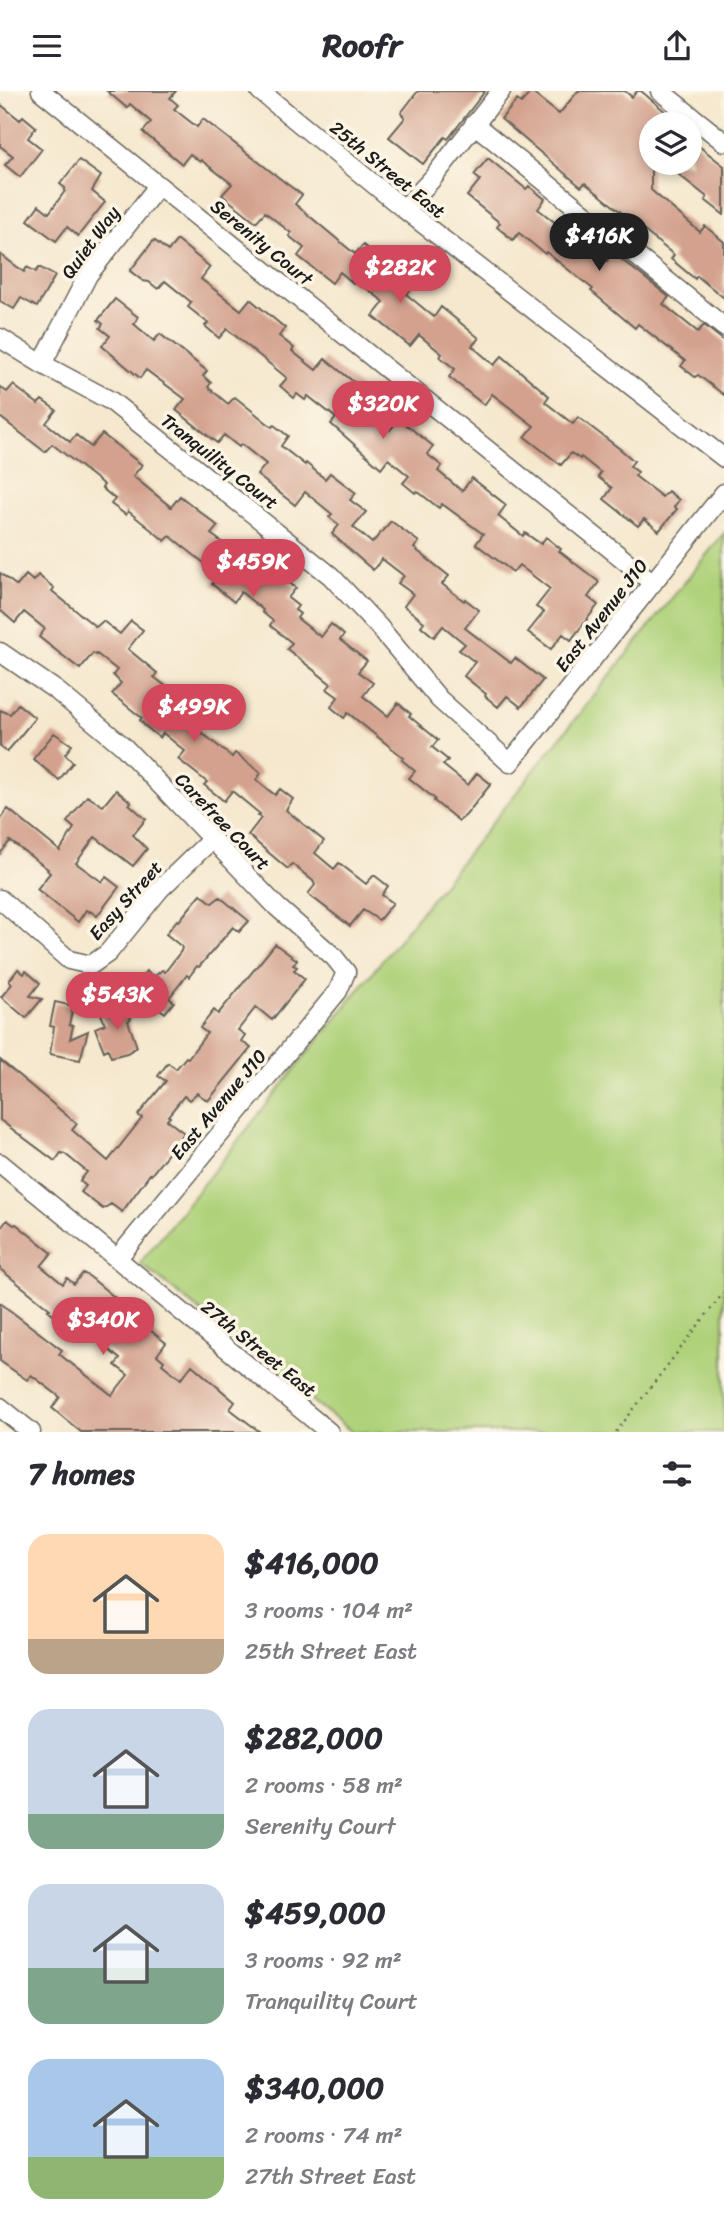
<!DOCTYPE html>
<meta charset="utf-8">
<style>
:root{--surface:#fff;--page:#f2f2f3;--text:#2b2b33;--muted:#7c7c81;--accent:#d1495b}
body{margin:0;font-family:Sriracha,sans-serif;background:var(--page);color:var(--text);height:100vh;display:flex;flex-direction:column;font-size:26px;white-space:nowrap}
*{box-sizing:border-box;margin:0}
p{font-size:23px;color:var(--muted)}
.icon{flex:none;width:38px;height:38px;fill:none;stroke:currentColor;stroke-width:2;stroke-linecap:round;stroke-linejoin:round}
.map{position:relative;height:1341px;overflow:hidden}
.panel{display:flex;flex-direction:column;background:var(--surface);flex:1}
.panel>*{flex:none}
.controls{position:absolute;left:639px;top:21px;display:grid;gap:14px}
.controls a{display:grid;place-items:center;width:63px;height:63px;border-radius:50%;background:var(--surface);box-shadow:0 4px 10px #0003;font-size:35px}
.price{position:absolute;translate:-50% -60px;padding:0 16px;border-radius:24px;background:var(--accent);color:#fff;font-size:23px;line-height:46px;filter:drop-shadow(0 2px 4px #0008)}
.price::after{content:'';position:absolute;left:50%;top:42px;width:21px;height:16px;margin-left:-10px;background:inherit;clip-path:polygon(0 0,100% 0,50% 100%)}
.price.on{background:#222;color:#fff}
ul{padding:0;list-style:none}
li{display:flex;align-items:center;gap:21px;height:175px;padding:0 28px}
li span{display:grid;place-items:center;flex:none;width:196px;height:140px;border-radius:21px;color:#555}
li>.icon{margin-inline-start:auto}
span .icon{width:84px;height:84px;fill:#fffc;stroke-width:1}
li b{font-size:30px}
h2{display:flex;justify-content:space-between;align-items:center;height:84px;padding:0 28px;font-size:30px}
header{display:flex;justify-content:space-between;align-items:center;height:91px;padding:0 28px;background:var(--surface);font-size:32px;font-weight:700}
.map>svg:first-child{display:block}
.green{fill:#aed179;stroke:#65764a;stroke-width:2}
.building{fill:#d3a18e}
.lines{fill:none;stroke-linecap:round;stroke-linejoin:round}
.street-casing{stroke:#68635a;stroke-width:21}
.path{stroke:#68635a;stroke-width:2.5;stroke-dasharray:2 5;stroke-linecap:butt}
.street{stroke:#fff;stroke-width:18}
.labels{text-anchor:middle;stroke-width:7;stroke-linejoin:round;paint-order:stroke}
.street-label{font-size:19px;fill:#1c1c1c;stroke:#fcf5e5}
</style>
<header><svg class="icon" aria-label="menu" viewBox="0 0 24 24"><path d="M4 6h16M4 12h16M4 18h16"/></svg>Roofr<svg class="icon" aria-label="share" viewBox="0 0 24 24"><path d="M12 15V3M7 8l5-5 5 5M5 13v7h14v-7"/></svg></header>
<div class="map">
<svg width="724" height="1341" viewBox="0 0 724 1341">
<rect width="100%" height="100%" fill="#fcf5e5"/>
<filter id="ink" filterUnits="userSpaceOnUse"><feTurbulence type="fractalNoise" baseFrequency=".0143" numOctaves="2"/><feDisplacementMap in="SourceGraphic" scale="14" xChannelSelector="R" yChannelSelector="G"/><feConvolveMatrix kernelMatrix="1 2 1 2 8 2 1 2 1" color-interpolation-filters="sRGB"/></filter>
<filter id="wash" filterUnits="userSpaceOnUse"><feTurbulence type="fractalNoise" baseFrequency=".00686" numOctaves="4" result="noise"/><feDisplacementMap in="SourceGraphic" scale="28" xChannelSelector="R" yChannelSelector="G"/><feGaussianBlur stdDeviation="1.57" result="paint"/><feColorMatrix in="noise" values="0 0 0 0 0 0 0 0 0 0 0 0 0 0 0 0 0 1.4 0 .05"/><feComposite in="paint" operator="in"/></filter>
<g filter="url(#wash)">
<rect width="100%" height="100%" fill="#f5e8ce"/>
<!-- green -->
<path class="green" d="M724,442V1341H352L140,1172Z"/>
<g id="blocks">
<!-- building -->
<path class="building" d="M107,0H176L170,7L178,14L174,18L197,36L203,28L287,93L302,104L295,113L355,163L363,154L413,195L406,203L434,226L441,216L479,247L472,255L494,274L502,265L549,305L545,311L573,333L578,326L620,358L634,370L630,375L638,381L635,385L662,406L668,400L679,409L674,416L677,418L659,440L644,428L638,435L604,408L612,397L598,386L601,382L581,366L580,368L571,362L561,374L525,346L534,335L492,303L484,314L449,286L455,278L440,266L442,263L419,244L410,255L373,225L384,211L357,190L354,193L340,181L332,192L298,165L304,157L289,145L291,142L265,121L256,131L222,104L232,93L201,69L200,71L190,63L182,73L143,41L151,31L130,13L127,17Z
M418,0H485L448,48L445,46L423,73L389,46L405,27L401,22Z
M578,0H625L632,6L637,0H641L680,33H651V99L700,141L705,135L724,151V207L697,185L695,188L671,168L674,164L585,92L581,96L501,28L517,9L521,12L531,1L559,23Z
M0,13L20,29L23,25L36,36L28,47L42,58L20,86L5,74L13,65L0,55Z
M690,48L724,75V124L705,109L707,106L664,72H690Z
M488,67L526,98L529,95L545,108L538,118L575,147L576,145L607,170L613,162L669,206L663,213L698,241L704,234L724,250V304L698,284L695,286L681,275L685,270L638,233L635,237L591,200L593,198L546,161L545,163L519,142L513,149L497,136L500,132L467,105L480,89L474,84Z
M79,69L101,85L92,100L105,111L78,145L67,136L56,150L28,129L39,114L49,122L65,100V97L60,93Z
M154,149L168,160L177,149L210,176L201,188L241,219L250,208L285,237L279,245L294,257L292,260L316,279L325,268L360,296L354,304L369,316L366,319L390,339L399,328L433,355L427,363L442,375L438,380L462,400L472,387L506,414L498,425L523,445L525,442L541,453L546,446L561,458L559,460L599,491L588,506L598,514L571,549L563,543L551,558L528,541L544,521L536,516L550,498L519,474L513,481L476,453L483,443L442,413L439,417L417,400L415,402L403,392L409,385L388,368L381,377L331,333L336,327L308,305L305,309L297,303L294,307L280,295L287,287L227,238L219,247L205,235L208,232L188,216L191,211L165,190L158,198L149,191L143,190L130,180Z
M0,163L24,181L27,176L36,181L39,176L55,185L37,216L21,207L14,218L0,210Z
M115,208L138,226L134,233L154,250L160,243L207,280L203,285L211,292L208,296L228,313L235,306L272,336L274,334L288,345L281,355L305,374L306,372L325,388L330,382L356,402L350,409L366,421L353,436L372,452L391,430L419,451L414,457L449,485L442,493L464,510L465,508L479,519L465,537L511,572L515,567L543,589L521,616L507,605L498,616L485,605L486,603L464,585L475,571L459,559L465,553L443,535L434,546L421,535L424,531L404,515L413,503L398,492L404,485L382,468L373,479L360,468L332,443L339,434L329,426L332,423L305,401L295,414L257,384L266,373L241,353L239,356L224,344L217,352L176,319L185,308L146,279L140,287L102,255L110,245L100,237L103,233L98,229Z
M13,294L38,313L42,309L56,319L46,332L70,351L76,344L91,356L102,343L142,374L133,385L171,416L180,405L218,435L211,443L227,455L224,458L248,477L256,466L296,497L288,507L298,515L295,519L300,523L297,527L321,546L331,533L344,544L340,549L367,570L358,581L373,592L363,605L388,625L398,612L411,623L409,625L438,649L432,656L448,669L443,674L468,694L477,682L491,693L466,724L459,730L434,710L435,708L409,687L415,680L402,669L404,667L348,622L344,627L331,616L338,606L327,598L331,593L287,558L292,552L272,536L270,534L273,530L262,521L263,519L241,501L234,511L212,493L219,484L170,445L165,450L128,420L126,424L111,413L115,408L102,397L104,394L52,353L45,361L0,326V296L7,301Z
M0,482L17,495L26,484L33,490L38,484L54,497L52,500L96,536L103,530L120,543L131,530L143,539L128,558L157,582L154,586L195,618L186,629L232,666L235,662L261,682L256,689L275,704L280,698L293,708L286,719L324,750L315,762L334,778L339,772L366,793L374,784L388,795L382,804L393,812L379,829L363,819L350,835L308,803L315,794L313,790L292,773L288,778L248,744L261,727L258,725L260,723L232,700L224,710L204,694L207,691L178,668L185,660L163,642L160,647L145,635L140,629L142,627L112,603L121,592L113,584L117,579L97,563L96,564L93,562L80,578L39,546L45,538L24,521L15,532L0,519Z
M18,613L35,627L7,661L0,655V619L10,623Z
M54,642L72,654L65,663L73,671L59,689L33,668Z
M116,699L131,711L129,713L146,728L133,744L147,758L133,775L95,746L76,772L102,791L106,786L119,796L97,825L90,820L89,821L86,819L78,831L37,798L50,782L47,779L48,778L10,750L0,763V728L8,718L60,760L74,737L67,731L87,705L103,715Z
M201,803L212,812L220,806L249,830L239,841L233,836L199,876L197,875L189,886L187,884L169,907L174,911L165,922L146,908L143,911L131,901L146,880L154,886L162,879L165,881L181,860L182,856L166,843L177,829L179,830Z
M275,853L297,869L293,874L297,876L294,879L305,888L272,929L256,916L238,939L245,944L241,950L251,957L208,1010L197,1002L189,1009L184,1005L168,1025L170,1026L167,1029L184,1042L151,1084L150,1083L122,1121L111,1113L103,1118L81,1101L86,1095L80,1090L87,1081L65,1063L61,1062L55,1070L0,1029V969L77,1033L72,1039L108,1070L142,1027L138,1024L166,990L158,985L168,972L176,978L186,966L188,967L207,942L200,937L214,919L218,923Z
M18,878L24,883L26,880L40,892L30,905L42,908L26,927L1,906L12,893L9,890Z
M55,911L73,915L69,934L73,935L70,948L88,940L80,969L50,963L54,936L50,935Z
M125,913L131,928L128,930L137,956L127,962L111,966L108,958L104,960L95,937L105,933L101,923Z
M7,1129L14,1134L16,1133L52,1162L41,1175L63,1193L67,1187L74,1193L83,1182L90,1186L125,1215L117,1226L139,1243L145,1235L166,1252L157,1264L164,1270L162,1273L181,1288L192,1274L235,1311L230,1318L260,1341H81L52,1317L60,1306L31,1284L27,1289L0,1270V1212L62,1259L59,1263L112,1304L128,1284L115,1274L120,1268L104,1255L107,1251L79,1230L75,1235L72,1233L70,1236L48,1219L50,1218L0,1178V1138Z"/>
</g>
</g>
<g filter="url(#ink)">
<use href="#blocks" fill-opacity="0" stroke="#68635a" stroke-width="2"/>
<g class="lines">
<!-- street casing -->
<g class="street-casing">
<path id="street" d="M41,0L653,492
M260,0L404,118L724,367
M660,0L724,51
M474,33L724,236
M404,118L432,88L501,0
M0,247L42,273L111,310L331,485L379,536L439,608L510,672L724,402
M42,273L88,184L158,95
M0,561L57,600L123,655L277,816L334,866L346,881L338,900L117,1168
M0,808L69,869L91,874L108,862L160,798L212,748
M0,1072L329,1341
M0,1316L31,1341"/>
</g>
<!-- path -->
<path class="path" d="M616,1341L724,1201"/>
<!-- street -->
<use href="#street" class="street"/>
</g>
</g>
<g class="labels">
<!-- street labels -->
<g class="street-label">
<text transform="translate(388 78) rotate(39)" y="7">25th Street East</text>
<text transform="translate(90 151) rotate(-54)" y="7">Quiet Way</text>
<text transform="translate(262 151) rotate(39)" y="7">Serenity Court</text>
<text transform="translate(220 370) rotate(38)" y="7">Tranquility Court</text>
<text transform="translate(601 524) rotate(-52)" y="7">East Avenue J10</text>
<text transform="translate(223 730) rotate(46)" y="7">Carefree Court</text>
<text transform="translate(125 809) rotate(-48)" y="7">Easy Street</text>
<text transform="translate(218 1013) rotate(-50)" y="7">East Avenue J10</text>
<text transform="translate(259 1257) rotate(39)" y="7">27th Street East</text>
</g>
</g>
</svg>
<div class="controls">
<a><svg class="icon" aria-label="layers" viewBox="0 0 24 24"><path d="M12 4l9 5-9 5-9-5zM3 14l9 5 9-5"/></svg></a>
</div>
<b class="price on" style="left:599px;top:182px">$416K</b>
<b class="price" style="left:400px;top:214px">$282K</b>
<b class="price" style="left:383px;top:350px">$320K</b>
<b class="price" style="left:253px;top:508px">$459K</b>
<b class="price" style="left:194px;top:653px">$499K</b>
<b class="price" style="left:117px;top:941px">$543K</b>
<b class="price" style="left:103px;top:1266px">$340K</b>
</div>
<section class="panel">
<h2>7 homes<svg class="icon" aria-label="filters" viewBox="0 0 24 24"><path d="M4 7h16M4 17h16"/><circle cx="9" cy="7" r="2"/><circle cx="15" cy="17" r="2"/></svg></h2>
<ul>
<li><span style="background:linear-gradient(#ffd9b3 75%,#b9a48a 0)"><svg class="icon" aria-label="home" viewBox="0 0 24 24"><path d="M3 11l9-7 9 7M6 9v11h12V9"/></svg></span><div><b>$416,000</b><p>3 rooms · 104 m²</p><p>25th Street East</p></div></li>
<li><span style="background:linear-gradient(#c9d6e8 75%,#7fa58c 0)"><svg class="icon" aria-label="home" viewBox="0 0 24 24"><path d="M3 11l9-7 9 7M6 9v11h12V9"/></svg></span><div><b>$282,000</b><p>2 rooms · 58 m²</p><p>Serenity Court</p></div></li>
<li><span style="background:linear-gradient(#c9d6e8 60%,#7fa58c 0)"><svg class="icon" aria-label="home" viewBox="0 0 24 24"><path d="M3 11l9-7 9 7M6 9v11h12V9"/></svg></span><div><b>$459,000</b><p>3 rooms · 92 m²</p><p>Tranquility Court</p></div></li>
<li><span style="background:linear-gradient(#a9c7e8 70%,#8fb573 0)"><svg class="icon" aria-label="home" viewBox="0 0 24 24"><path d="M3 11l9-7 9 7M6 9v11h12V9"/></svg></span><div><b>$340,000</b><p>2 rooms · 74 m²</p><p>27th Street East</p></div></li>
</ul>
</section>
